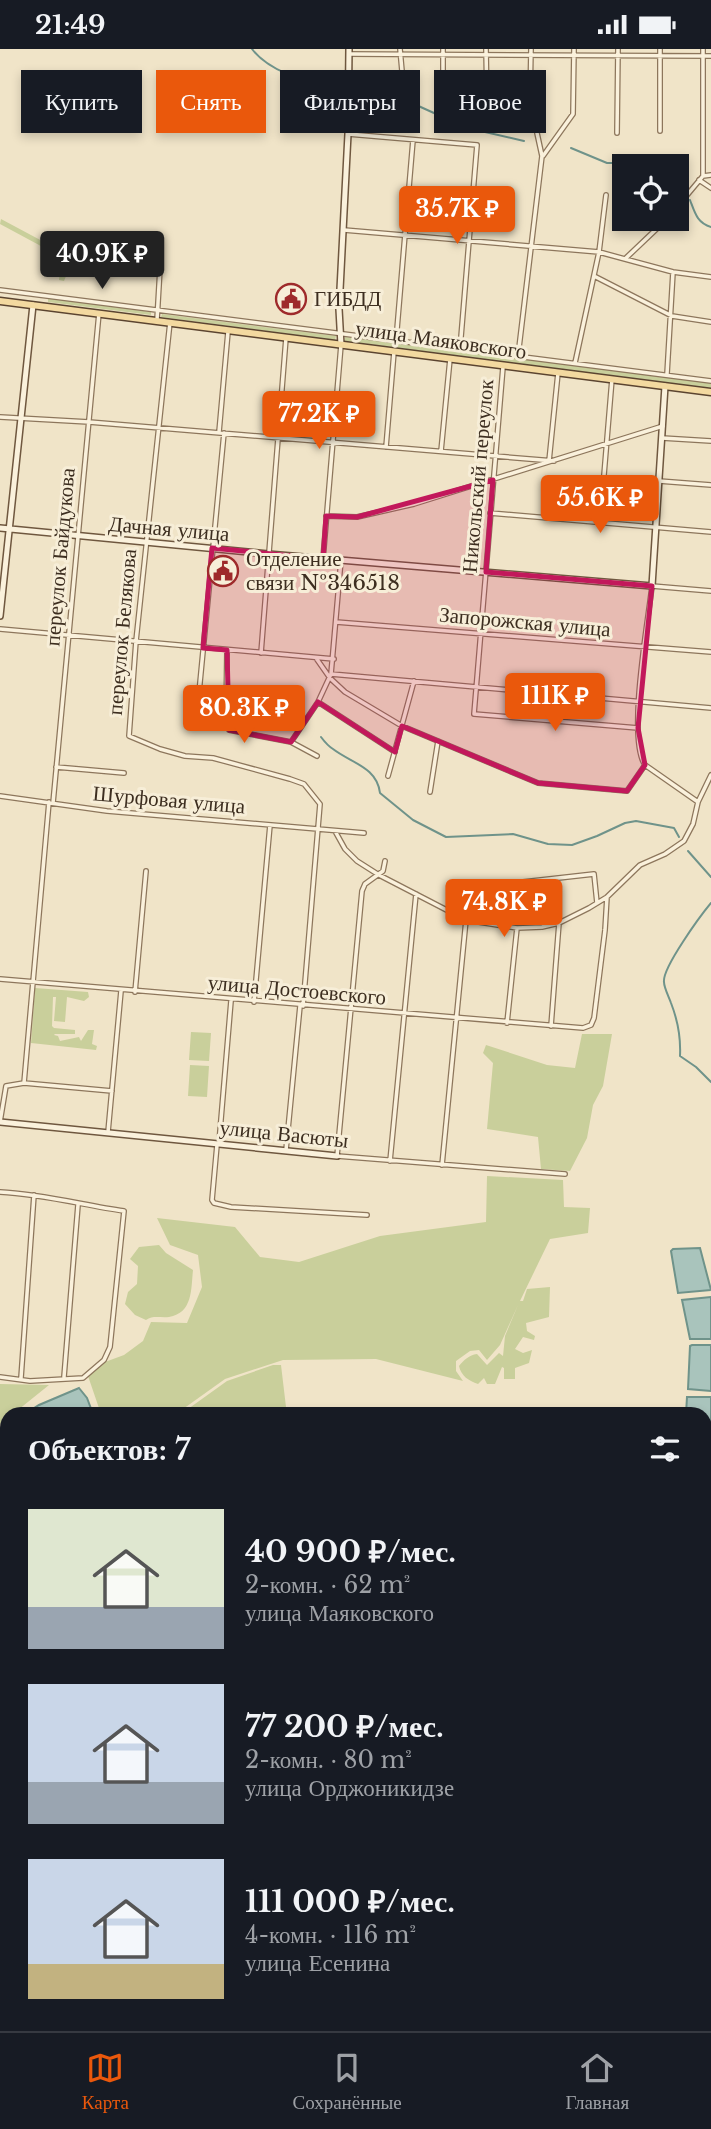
<!DOCTYPE html>
<html lang="ru">
<meta charset="utf-8">
<style>
:root{--surface:#171b24;--page:#20242c;--text:#f1f3f6;--muted:#9ea1a6;--line:#363941;--accent:#ea580c}
body{margin:0;font-family:"Libre Baskerville",serif;background:var(--page);color:var(--text);height:100vh;display:flex;flex-direction:column;font-size:26px;white-space:nowrap}
*{box-sizing:border-box;margin:0}
p{font-size:23px;color:var(--muted)}
.icon{flex:none;width:38px;height:38px;fill:none;stroke:currentColor;stroke-width:2;stroke-linecap:round;stroke-linejoin:round}
.map{position:relative;flex:1;overflow:hidden}
.drawer{position:absolute;left:0px;top:1358px;width:712px;height:625px;display:flex;flex-direction:column;background:var(--surface);border-radius:21px 21px 0 0;box-shadow:0 4px 10px #0003}
.drawer>*{flex:none}
.banner{position:absolute;left:21px;top:21px;width:670px;height:63px;display:flex;gap:14px}
.tools{position:absolute;left:612px;top:105px;display:grid;gap:14px}
.tools a{display:grid;place-items:center;width:77px;height:77px;border-radius:0px;background:var(--surface);box-shadow:0 4px 10px #0003;font-size:35px}
.price{position:absolute;translate:-50% -60px;padding:0 16px;border-radius:7px;background:var(--accent);color:#fff;font-size:23px;line-height:46px;filter:drop-shadow(0 2px 4px #0008)}
.price::after{content:'';position:absolute;left:50%;top:42px;width:21px;height:16px;margin-left:-10px;background:inherit;clip-path:polygon(0 0,100% 0,50% 100%)}
.price.selected{background:#222;color:#fff}
ul{padding:0;list-style:none}
li{display:flex;align-items:center;gap:21px;height:175px;padding:0 28px}
li span{display:grid;place-items:center;flex:none;width:196px;height:140px;border-radius:0px;color:#555}
li>.icon{margin-inline-start:auto}
span .icon{width:84px;height:84px;fill:#fffc;stroke-width:1}
li b{font-size:30px}
h2{display:flex;justify-content:space-between;align-items:center;height:84px;padding:0 28px;font-size:30px}
.chip{padding:0 24px;border-radius:0px;background:var(--surface);box-shadow:0 4px 10px #0003;font-size:24px;line-height:63px}
.chip.selected{background:var(--accent);color:#fff}
.status{display:flex;justify-content:space-between;align-items:center;height:49px;padding:0 35px;background:var(--surface);direction:ltr}
.status svg{height:19px;fill:currentColor}
.dock{display:flex;justify-content:space-around;align-items:center;height:98px;border-top:2px solid var(--line);background:var(--surface);font-size:19px;color:var(--muted)}
.dock a{display:grid;justify-items:center;gap:4px}
.dock .selected{color:var(--accent)}
.map>svg:first-child{display:block}
.green{fill:#c9cf9b}
.water{fill:#a9c4bc;stroke:#6f938a;stroke-width:2}
.lines{fill:none;stroke-linecap:round;stroke-linejoin:round}
.stream{stroke:#6f938a;stroke-width:2}
.street-casing{stroke:#8d765c;stroke-width:6}
.secondary-casing{stroke:#6f573f;stroke-width:8}
.primary-casing{stroke:#5b4430;stroke-width:9}
.street{stroke:#faf1dc;stroke-width:3.5}
.secondary{stroke:#faf1dc;stroke-width:5}
.primary{stroke:#f3d9a0;stroke-width:6}
.marked{fill:#c2185b;fill-opacity:0.2;stroke:#c2185b;stroke-width:5;stroke-linejoin:round}
.labels{text-anchor:middle;stroke-width:6;stroke-linejoin:round;paint-order:stroke}
.poi-label{font-size:21px;fill:#3d2e20;stroke:#f7eed8;text-anchor:start}
.street-label{font-size:21px;fill:#3d2e20;stroke:#f7eed8}
</style>
<div class="status"><b>21:49</b><svg viewBox="0 0 49 12"><path d="M0 12V9h3v3zM5 12V6h3v6zM10 12V3h3v9zM15 12V0h3v12zM26 1h20v11H26zM47 4h2v5h-2z"/></svg></div>
<div class="map">
<svg width="711" height="1982" viewBox="0 0 711 1982">
<rect width="100%" height="100%" fill="#f0e4c8"/>
<!-- green -->
<path class="green" d="M1,170L44,193L72,213L64,232L59,231L61,211L39,196L0,175Z
M48,249L151,263V266L48,253Z
M162,265L336,287L335,291L161,268Z
M345,288L711,334V339L345,292Z
M35,939L88,943L89,948L84,952L67,948L65,973L54,972L56,948H53L52,977L54,979L75,981V985H55L54,986L58,987L60,992L79,988L81,992L88,981H94L92,995L97,997L96,1001L31,994Z
M191,983L211,984L209,1012L189,1011Z
M582,985H612L603,1037L593,1056L587,1089L570,1122L541,1120L538,1088L487,1080L493,1014L483,1004L486,996L547,1016L575,1019Z
M190,1016L209,1017L207,1048L188,1047Z
M487,1127L563,1131L564,1158L590,1159L588,1184L550,1190L520,1252H523L527,1240L550,1238L549,1268L526,1274L527,1282L535,1287L534,1291L523,1288L515,1300L523,1304L532,1301L529,1314L515,1319V1330H504V1319L502,1318L495,1335H487L484,1329L478,1335C469,1332 461,1327 459,1317C464,1311 469,1306 477,1305L487,1316L499,1304L503,1307L505,1287L518,1256L500,1296L487,1311L479,1301L470,1302L456,1312V1322L463,1332L376,1310L283,1311L225,1330L176,1365L142,1363L136,1365H101L88,1327L105,1313L124,1306L143,1292L151,1273L187,1274L202,1238L198,1206L170,1196L157,1169L235,1178L260,1208L299,1213L380,1187L486,1173Z
M159,1196L166,1204L193,1221C191,1240 193,1264 169,1268C160,1269 153,1266 146,1271L135,1266L125,1255L128,1243L137,1235L138,1217L130,1210L139,1198Z
M273,1316H281L286,1358L281,1365H181L227,1332Z
M0,1335L49,1336L13,1365H7V1370L0,1375Z
M0,1975L489,1976L472,1982H0Z"/>
<!-- water -->
<path class="water" d="M700,1199L711,1241L678,1244L671,1202L673,1200Z
M711,1248V1290H690L682,1251Z
M692,1296H711V1342L688,1340L690,1297Z
M79,1339L87,1349L93,1365H25L39,1356Z
M687,1348H711V1374L706,1392L705,1365H686Z"/>
<g class="lines">
<!-- stream -->
<path class="stream" d="M252,0C271,25 313,35 342,40
M355,41L414,55L445,69L475,79
M485,83L524,92
M571,99L607,114H630
M690,151C695,164 697,174 711,178
M321,688C324,692 328,697 333,700C351,714 377,718 380,744L413,771L446,788L513,785L548,795L572,796L597,787L625,774L636,772L674,779L679,788
M688,802L711,828
M711,854C701,866 662,919 664,933C664,939 669,948 671,954C678,972 681,987 680,1007L696,1018L711,1033"/>
<!-- street casing -->
<g class="street-casing">
<path id="street" d="M400,0L402,22
M486,0L487,55
M349,5L711,7
M443,46V0
M660,82V0
M617,84L618,0
M348,85L477,96L460,300
M543,107L573,65L574,0
M703,127L711,126
M699,131L711,139
M677,158L703,127V0
M344,181L599,203L673,223L711,228
M626,209L667,170
M594,227L672,267L711,273
M0,241L711,332
M157,271L161,202
M170,273L136,592L129,687L160,700L185,707L213,709L290,730L304,735L320,755L303,957
M396,292L413,91
M518,307L542,107L530,52L531,0
M575,314L599,203L606,146
M503,318L474,665L638,679
M667,325L673,223
M0,368L89,373L554,412
M219,383L228,283
M662,389L711,392
M386,398L394,303
M441,402L450,310
M549,412L558,324
M659,432L711,436
M490,464L711,483
M326,467L357,468L414,455L663,377
M600,474L612,330
M323,510L341,296
M336,573L711,603
M0,580L334,610
M227,601L226,668L229,681L291,693L317,707
M261,604L286,289
M316,609L330,629L345,643L402,677L538,734L627,742L645,716
M331,625L711,659
M318,653L395,703
M196,675L224,384
M291,693L318,653L331,625L341,511
M56,718L124,724
M388,727L414,632
M430,743L438,692
M0,747L107,762L364,784
M698,753L645,716C627,689 648,573 652,537L711,542
M53,754L99,264
M335,782L345,800L357,812L379,826L466,871L517,879L542,878L559,874L589,859L607,848L640,816L665,805L684,792L693,775L698,753L711,726
M385,812L383,822L365,835L362,842L337,1107L565,1125
M514,834L594,825L597,854
M0,930L583,979L591,976L594,969L605,881L607,848
M135,943L146,822
M254,953L270,776
M507,974L517,879
M551,977L559,874
M24,1034L49,753
M0,1073L6,1037L24,1034L112,1042
M108,1083L121,942
M219,1094L231,952
M217,1096L212,1151L214,1154L231,1158L367,1166
M286,1101L300,957
M390,1112L416,845
M442,1116L466,871
M0,1143C42,1145 83,1156 124,1162L110,1298L104,1311L83,1329L30,1332L0,1328
M64,1328L78,1156
M21,1329L34,1146
M0,1451H7
M0,1491H7
M0,1579H7
M0,1619H7
M0,1717H7"/>
</g>
<!-- secondary casing -->
<g class="secondary-casing">
<path id="secondary" d="M341,296L339,260L348,85L349,0
M0,479L268,505L652,537L665,337
M0,567L33,256
M0,1073L337,1107
M0,1534H7"/>
</g>
<!-- primary casing -->
<g class="primary-casing">
<path id="primary" d="M0,252L711,343"/>
</g>
<!-- street -->
<use href="#street" class="street"/>
<!-- secondary -->
<use href="#secondary" class="secondary"/>
<!-- primary -->
<use href="#primary" class="primary"/>
</g>
<!-- marked area -->
<path class="marked" d="M493,431L486,523L652,537L638,679L645,716L627,742L538,734L402,677L395,703L318,653L291,693L229,681L227,601L203,599L212,499L323,510L326,467L357,468Z"/>
<!-- icons -->
<defs>
<g id="civic-ring" transform="scale(1.575)"><circle r="9.5" fill="#f7eed8" stroke="#9e2a2b" stroke-width="1.5"/><path d="M-.6-6.5H3V-4.5H.6V-3L4-1V1h2V6H-6V1h2V-1L-.6-3ZM-1.2 2.5V6h2.4V2.5Z" fill="#9e2a2b"/></g>
</defs>
<g fill-rule="evenodd">
<use href="#civic-ring" x="291" y="250"/>
<use href="#civic-ring" x="223" y="522"/>
</g>
<g class="labels">
<!-- poi labels -->
<g class="poi-label">
<text x="314" y="257">ГИБДД</text>
<text x="246" y="517">Отделение<tspan x="246" dy="24">связи №346518</tspan></text>
</g>
<!-- street labels -->
<g class="street-label">
<text transform="translate(441 291) rotate(8)" y="7">улица Маяковского</text>
<text transform="translate(478 427) rotate(-85)" y="7">Никольский переулок</text>
<text transform="translate(169 480) rotate(5)" y="7">Дачная улица</text>
<text transform="translate(60 508) rotate(-85)" y="7">переулок Байдукова</text>
<text transform="translate(525 573) rotate(5)" y="7">Запорожская улица</text>
<text transform="translate(122 583) rotate(-85)" y="7">переулок Белякова</text>
<text transform="translate(169 751) rotate(5)" y="7">Шурфовая улица</text>
<text transform="translate(297 941) rotate(5)" y="7">улица Достоевского</text>
<text transform="translate(284 1085) rotate(6)" y="7">улица Васюты</text>
</g>
</g>
</svg>
<div class="tools">
<a><svg class="icon" aria-label="locate" viewBox="0 0 24 24"><circle cx="12" cy="12" r="6"/><path d="M12 2v4M12 18v4M2 12h4M18 12h4"/></svg></a>
</div>
<b class="price" style="left:457px;top:197px">35.7K ₽</b>
<b class="price selected" style="left:102px;top:242px">40.9K ₽</b>
<b class="price" style="left:319px;top:402px">77.2K ₽</b>
<b class="price" style="left:600px;top:486px">55.6K ₽</b>
<b class="price" style="left:555px;top:684px">111K ₽</b>
<b class="price" style="left:244px;top:696px">80.3K ₽</b>
<b class="price" style="left:504px;top:890px">74.8K ₽</b>
<div class="banner">
<a class="chip">Купить</a>
<a class="chip selected">Снять</a>
<a class="chip">Фильтры</a>
<a class="chip">Новое</a>
</div>
<section class="drawer">
<h2>Объектов: 7<svg class="icon" aria-label="filters" viewBox="0 0 24 24"><path d="M4 7h16M4 17h16"/><circle cx="9" cy="7" r="2"/><circle cx="15" cy="17" r="2"/></svg></h2>
<ul>
<li><span style="background:linear-gradient(#dfe7d0 70%,#9aa5b1 0)"><svg class="icon" aria-label="home" viewBox="0 0 24 24"><path d="M3 11l9-7 9 7M6 9v11h12V9"/></svg></span><div><b>40 900 ₽/мес.</b><p>2-комн. · 62 m²</p><p>улица Маяковского</p></div></li>
<li><span style="background:linear-gradient(#c9d6e8 70%,#9aa5b1 0)"><svg class="icon" aria-label="home" viewBox="0 0 24 24"><path d="M3 11l9-7 9 7M6 9v11h12V9"/></svg></span><div><b>77 200 ₽/мес.</b><p>2-комн. · 80 m²</p><p>улица Орджоникидзе</p></div></li>
<li><span style="background:linear-gradient(#c9d6e8 75%,#c2b280 0)"><svg class="icon" aria-label="home" viewBox="0 0 24 24"><path d="M3 11l9-7 9 7M6 9v11h12V9"/></svg></span><div><b>111 000 ₽/мес.</b><p>4-комн. · 116 m²</p><p>улица Есенина</p></div></li>
</ul>
</section>
</div>
<nav class="dock">
<a class="selected"><svg class="icon" aria-label="map" viewBox="0 0 24 24"><path d="M3 6l6-2 6 2 6-2v14l-6 2-6-2-6 2zM9 4v14M15 6v14"/></svg>Карта</a>
<a><svg class="icon" aria-label="saved" viewBox="0 0 24 24"><path d="M7 4h10v16l-5-4-5 4z"/></svg>Сохранённые</a>
<a><svg class="icon" aria-label="home" viewBox="0 0 24 24"><path d="M3 11l9-7 9 7M6 9v11h12V9"/></svg>Главная</a>
</nav>
